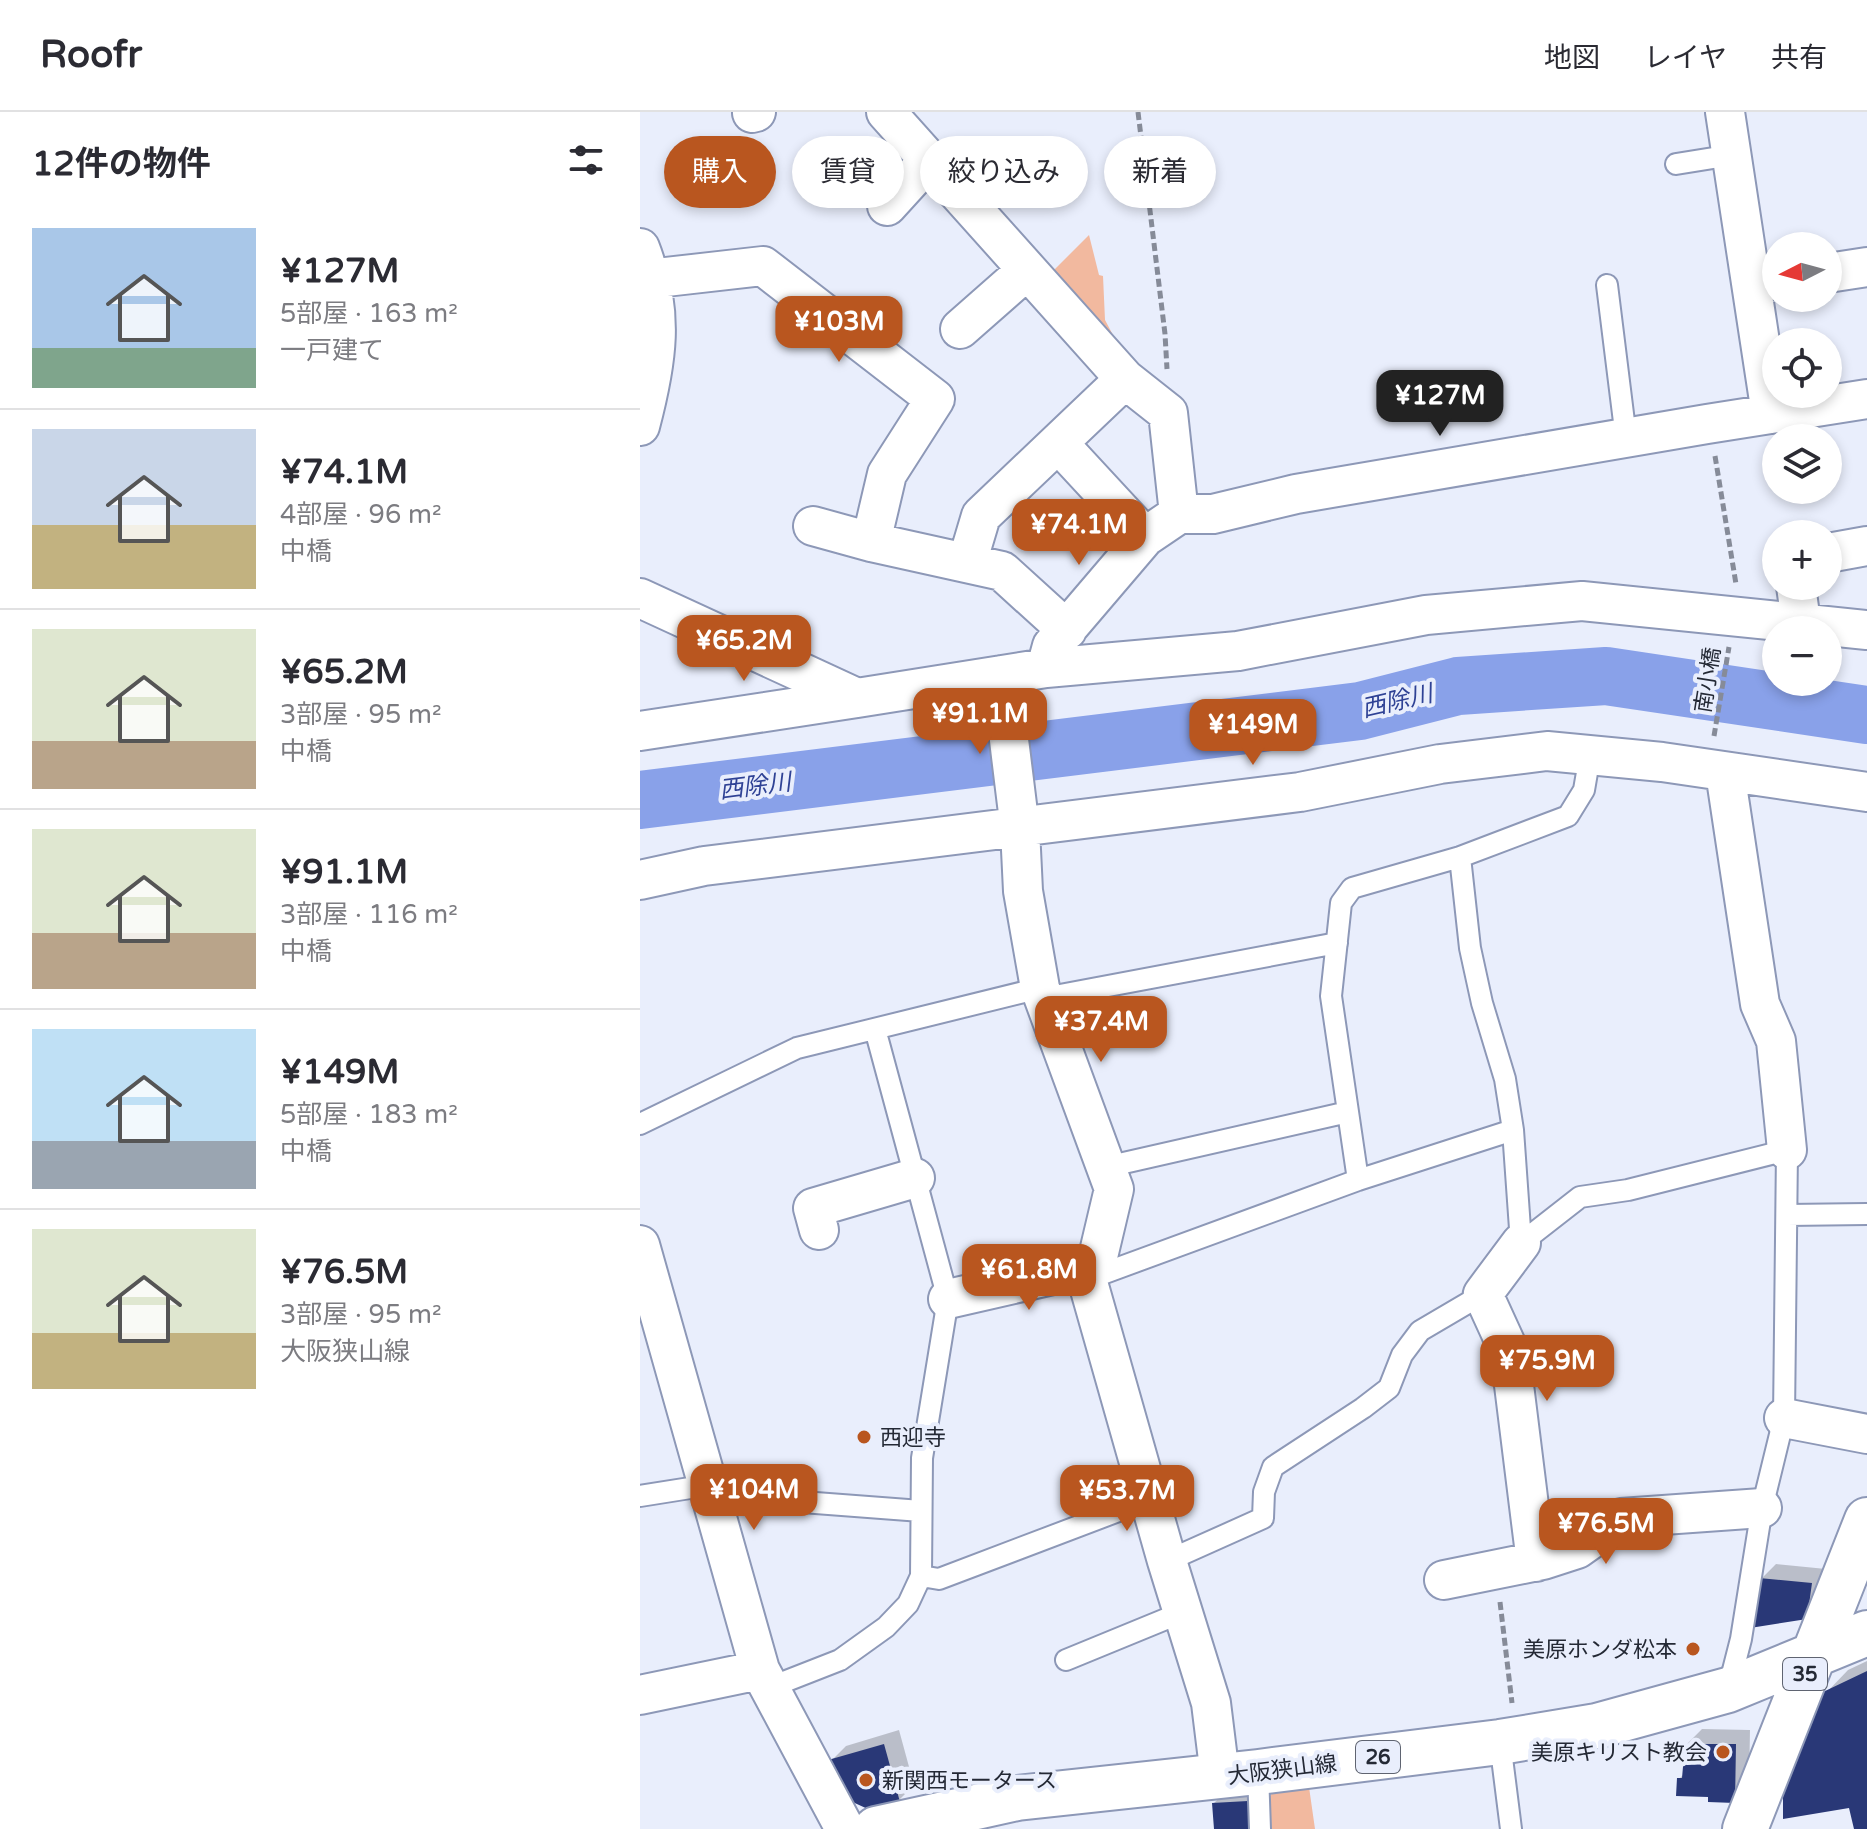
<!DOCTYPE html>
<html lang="ja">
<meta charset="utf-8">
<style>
:root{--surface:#fff;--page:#f7f7f7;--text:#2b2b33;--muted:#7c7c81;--line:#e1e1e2;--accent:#b9561f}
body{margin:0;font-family:"Varela Round","Noto Sans JP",sans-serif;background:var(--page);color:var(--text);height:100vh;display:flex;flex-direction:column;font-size:30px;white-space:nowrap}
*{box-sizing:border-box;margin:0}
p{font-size:26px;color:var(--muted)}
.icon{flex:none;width:44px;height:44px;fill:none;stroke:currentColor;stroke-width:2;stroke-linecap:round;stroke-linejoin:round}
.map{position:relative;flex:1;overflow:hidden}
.sheet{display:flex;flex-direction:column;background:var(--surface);width:640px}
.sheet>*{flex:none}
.top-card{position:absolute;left:24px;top:24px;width:760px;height:72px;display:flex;gap:16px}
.needle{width:52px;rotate:264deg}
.tools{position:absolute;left:1122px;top:120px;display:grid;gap:16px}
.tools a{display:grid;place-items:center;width:80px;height:80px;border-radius:50%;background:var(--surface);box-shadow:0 4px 12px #0003;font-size:40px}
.price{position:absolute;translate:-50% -68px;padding:0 18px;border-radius:16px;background:var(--accent);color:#fff;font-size:26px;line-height:52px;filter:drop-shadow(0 2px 4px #0008)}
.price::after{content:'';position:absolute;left:50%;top:48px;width:24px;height:18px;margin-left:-12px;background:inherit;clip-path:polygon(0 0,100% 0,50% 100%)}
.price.on{background:#222;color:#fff}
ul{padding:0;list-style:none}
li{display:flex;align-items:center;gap:24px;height:200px;padding:0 32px}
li+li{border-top:2px solid var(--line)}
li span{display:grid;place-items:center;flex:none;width:224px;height:160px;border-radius:0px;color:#555}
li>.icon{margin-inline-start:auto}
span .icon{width:96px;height:96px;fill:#fffc;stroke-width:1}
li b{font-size:34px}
h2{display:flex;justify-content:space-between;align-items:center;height:96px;padding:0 32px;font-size:34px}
.chip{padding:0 28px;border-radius:36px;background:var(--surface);box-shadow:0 4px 12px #0003;font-size:28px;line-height:72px}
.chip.on{background:var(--accent);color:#fff}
header{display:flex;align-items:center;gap:48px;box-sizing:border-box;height:112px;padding:0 40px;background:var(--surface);border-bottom:2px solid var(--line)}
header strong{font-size:38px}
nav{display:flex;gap:44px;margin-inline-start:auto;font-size:28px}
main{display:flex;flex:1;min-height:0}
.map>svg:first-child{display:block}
.green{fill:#f2b99f}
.shadow{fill:#0003}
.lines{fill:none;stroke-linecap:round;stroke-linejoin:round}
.river{stroke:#89a1e9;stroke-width:58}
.building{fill:#293877}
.service-casing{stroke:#8d98b7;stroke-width:24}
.minor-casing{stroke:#8d98b7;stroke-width:42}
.primary-casing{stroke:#8d98b7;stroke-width:48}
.path{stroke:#868b98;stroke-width:5;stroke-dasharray:8 4;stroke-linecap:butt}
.service{stroke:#fff;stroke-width:20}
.minor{stroke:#fff;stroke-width:38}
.primary{stroke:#fff;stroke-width:44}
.poi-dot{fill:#b9561f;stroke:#e9eefc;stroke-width:3}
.labels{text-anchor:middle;stroke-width:8;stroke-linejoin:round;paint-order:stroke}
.shield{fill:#e9eefc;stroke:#5f6471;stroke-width:2}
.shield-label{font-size:20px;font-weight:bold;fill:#242935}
.street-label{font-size:22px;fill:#242935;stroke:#e9eefc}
.poi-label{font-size:22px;fill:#242935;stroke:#e9eefc;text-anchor:start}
.water-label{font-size:24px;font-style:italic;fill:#2f4295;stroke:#e9eefc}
</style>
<header>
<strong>Roofr</strong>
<nav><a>地図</a><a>レイヤ</a><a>共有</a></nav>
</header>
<main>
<section class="sheet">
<h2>12件の物件<svg class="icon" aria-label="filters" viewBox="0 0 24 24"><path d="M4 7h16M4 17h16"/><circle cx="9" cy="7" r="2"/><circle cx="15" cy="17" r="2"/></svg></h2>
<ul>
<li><span style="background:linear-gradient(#a9c7e8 75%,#7fa58c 0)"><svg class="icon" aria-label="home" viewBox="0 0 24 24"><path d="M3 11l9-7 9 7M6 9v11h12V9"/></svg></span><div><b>¥127M</b><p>5部屋 · 163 m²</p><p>一戸建て</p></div></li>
<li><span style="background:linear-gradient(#c9d6e8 60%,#c2b280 0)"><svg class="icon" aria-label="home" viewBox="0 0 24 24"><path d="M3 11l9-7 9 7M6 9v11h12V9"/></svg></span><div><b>¥74.1M</b><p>4部屋 · 96 m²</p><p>中橋</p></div></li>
<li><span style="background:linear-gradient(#dfe7d0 70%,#b9a48a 0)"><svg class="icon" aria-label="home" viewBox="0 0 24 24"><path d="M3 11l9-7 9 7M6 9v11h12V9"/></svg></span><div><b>¥65.2M</b><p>3部屋 · 95 m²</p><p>中橋</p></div></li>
<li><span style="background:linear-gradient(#dfe7d0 65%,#b9a48a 0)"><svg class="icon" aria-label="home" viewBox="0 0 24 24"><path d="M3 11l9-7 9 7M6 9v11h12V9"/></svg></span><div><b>¥91.1M</b><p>3部屋 · 116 m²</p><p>中橋</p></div></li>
<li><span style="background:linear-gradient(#bfe0f5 70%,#9aa5b1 0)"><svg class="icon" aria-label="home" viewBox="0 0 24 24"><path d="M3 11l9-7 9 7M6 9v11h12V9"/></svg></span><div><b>¥149M</b><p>5部屋 · 183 m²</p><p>中橋</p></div></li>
<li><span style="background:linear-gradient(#dfe7d0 65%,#c2b280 0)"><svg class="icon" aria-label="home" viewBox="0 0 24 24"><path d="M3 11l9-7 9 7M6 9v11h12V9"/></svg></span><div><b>¥76.5M</b><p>3部屋 · 95 m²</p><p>大阪狭山線</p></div></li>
</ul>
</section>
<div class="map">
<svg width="1227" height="1717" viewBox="0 0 1227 1717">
<rect width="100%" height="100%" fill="#e9eefc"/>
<!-- green -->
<path class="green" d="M449,123L459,163L463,164L465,208L481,238L410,162Z
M669,1675L675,1717H627L626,1690L633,1680Z"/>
<!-- shadow -->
<path class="shadow" d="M1136,1452L1186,1457L1166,1505L1121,1467Z
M1227,1549V1717H1216L1185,1582L1208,1558Z
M1062,1617L1110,1618L1109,1673L1094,1689L1070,1683L1039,1667L1044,1662L1047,1632Z
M259,1618L274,1673L259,1688L191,1649L206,1634Z
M623,1675L625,1717H576L574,1691L590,1676Z"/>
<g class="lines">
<!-- river -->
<path class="river" d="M0,688L720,599L818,574L966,564L1227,603"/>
</g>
<!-- building -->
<path class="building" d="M1119,1466L1172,1471L1167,1507L1110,1516Z
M1227,1559V1717H1214L1209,1696L1143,1707V1681L1183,1580Z
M244,1632L260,1690L230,1698L206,1687L188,1648Z
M1045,1632H1096L1095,1691L1068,1690V1685L1036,1684L1037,1666H1042Z
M608,1689L610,1717H574L572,1691Z"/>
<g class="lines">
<!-- service casing -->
<g class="service-casing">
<path id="service" d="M1036,52L1092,43
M967,173L986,326
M820,745L830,836L842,891L865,967L873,1018
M404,886L697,831
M0,1012L157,936L400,876
M466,1055L708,1000
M718,1068L691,884L701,791L712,776L820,745L928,704L944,678L950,643
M1147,1103L1227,1102
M451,1166L718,1068L873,1018L881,1131L940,1085L988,1078L1147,1038L1144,1306L1122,1396L1101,1527L1088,1578
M0,1384L69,1373L136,1388L281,1399
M527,1449L623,1406L624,1380L633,1355L723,1296L749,1276L762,1243L780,1219L843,1182
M281,1464L299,1467L510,1387
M426,1548L543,1500
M131,1575L200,1548L246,1515L268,1492L281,1464L282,1346L308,1187L235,917
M860,1630L871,1717
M618,1660L620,1717"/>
</g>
<!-- minor casing -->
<g class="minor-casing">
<path id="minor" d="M246,0L485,267L528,301L539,402
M1085,0L1111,171
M112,1L116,0
M247,94L288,49
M0,136C25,200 17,250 0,314
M1188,161L1227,155
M8,167L123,154L295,287L247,362L231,430
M320,217L387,158
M1131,302L1111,171L1136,168
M418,331L505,425
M173,414L231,430L362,459L427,518
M1188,441L1227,434
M327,451L341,404L485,267
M1156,474L1161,510
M0,486L217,586L406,556L598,539L786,503L942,489L1227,518
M406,556L412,534L505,425L539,402H573L656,382L1067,312L1227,287
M361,563L380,717L383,779L400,876L474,1077L456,1153L447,1167L527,1449L571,1591L580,1664
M0,619L217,586
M1085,660L1120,892L1136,929L1147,1038
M0,768L64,754L660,680L800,652L907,639L1022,650L1227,680
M179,1118L173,1096L275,1066
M881,1131L843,1182L870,1241L896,1450
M0,1133L120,1558L205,1717
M308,1187L456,1153
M1144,1306L1227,1322
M804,1468L903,1448L937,1437L981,1406L1122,1396
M0,1583L120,1558"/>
</g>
<!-- primary casing -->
<g class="primary-casing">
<path id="primary" d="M236,1717L377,1686L618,1660L860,1630L957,1614L1088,1578L1227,1521
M1105,1717L1227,1408"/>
</g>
<!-- path -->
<path class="path" d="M498,0L525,222L527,257
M1075,344L1096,472
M1074,624L1089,535
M860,1490L872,1591"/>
<!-- service -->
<use href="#service" class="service"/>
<!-- minor -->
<use href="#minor" class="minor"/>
<!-- primary -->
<use href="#primary" class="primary"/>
</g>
<!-- markers -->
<g class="poi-dot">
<circle cx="224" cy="1325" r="8"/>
<circle cx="1053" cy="1537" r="8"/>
<circle cx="1083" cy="1640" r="8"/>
<circle cx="226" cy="1668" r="8"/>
</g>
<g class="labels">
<!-- shield labels -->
<g class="shield">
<rect x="1143" y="1546" width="44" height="32" rx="6"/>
<rect x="716" y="1629" width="44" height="32" rx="6"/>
</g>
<g class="shield-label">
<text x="1165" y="1569">35</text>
<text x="738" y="1652">26</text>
</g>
<!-- street labels -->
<g class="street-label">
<text transform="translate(1067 568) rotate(-81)" y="8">南小橋</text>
<text transform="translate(642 1657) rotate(-7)" y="8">大阪狭山線</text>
</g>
<!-- poi labels -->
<g class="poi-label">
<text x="240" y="1333">西迎寺</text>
<text x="1037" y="1545" text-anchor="end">美原ホンダ松本</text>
<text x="1067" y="1648" text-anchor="end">美原キリスト教会</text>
<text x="242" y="1676">新関西モータース</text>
</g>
<!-- water labels -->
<g class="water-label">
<text transform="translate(757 589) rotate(-13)" y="8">西除川</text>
<text transform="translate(115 674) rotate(-7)" y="8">西除川</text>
</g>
</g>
</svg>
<div class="tools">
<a><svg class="needle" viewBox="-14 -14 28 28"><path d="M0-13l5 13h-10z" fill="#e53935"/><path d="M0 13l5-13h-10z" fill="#7c7c81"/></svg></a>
<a><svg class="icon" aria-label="locate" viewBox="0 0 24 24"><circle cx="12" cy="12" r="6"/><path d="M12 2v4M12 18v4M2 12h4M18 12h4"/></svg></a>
<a><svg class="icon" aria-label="layers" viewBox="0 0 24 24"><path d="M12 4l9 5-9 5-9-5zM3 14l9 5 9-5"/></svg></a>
<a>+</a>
<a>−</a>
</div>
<b class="price" style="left:199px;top:252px">¥103M</b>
<b class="price on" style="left:800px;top:326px">¥127M</b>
<b class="price" style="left:439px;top:455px">¥74.1M</b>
<b class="price" style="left:104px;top:571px">¥65.2M</b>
<b class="price" style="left:340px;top:644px">¥91.1M</b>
<b class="price" style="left:613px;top:655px">¥149M</b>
<b class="price" style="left:461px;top:952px">¥37.4M</b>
<b class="price" style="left:389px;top:1200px">¥61.8M</b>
<b class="price" style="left:907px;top:1291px">¥75.9M</b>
<b class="price" style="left:114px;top:1420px">¥104M</b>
<b class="price" style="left:487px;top:1421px">¥53.7M</b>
<b class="price" style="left:966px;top:1454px">¥76.5M</b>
<div class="top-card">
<a class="chip on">購入</a>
<a class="chip">賃貸</a>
<a class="chip">絞り込み</a>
<a class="chip">新着</a>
</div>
</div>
</main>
